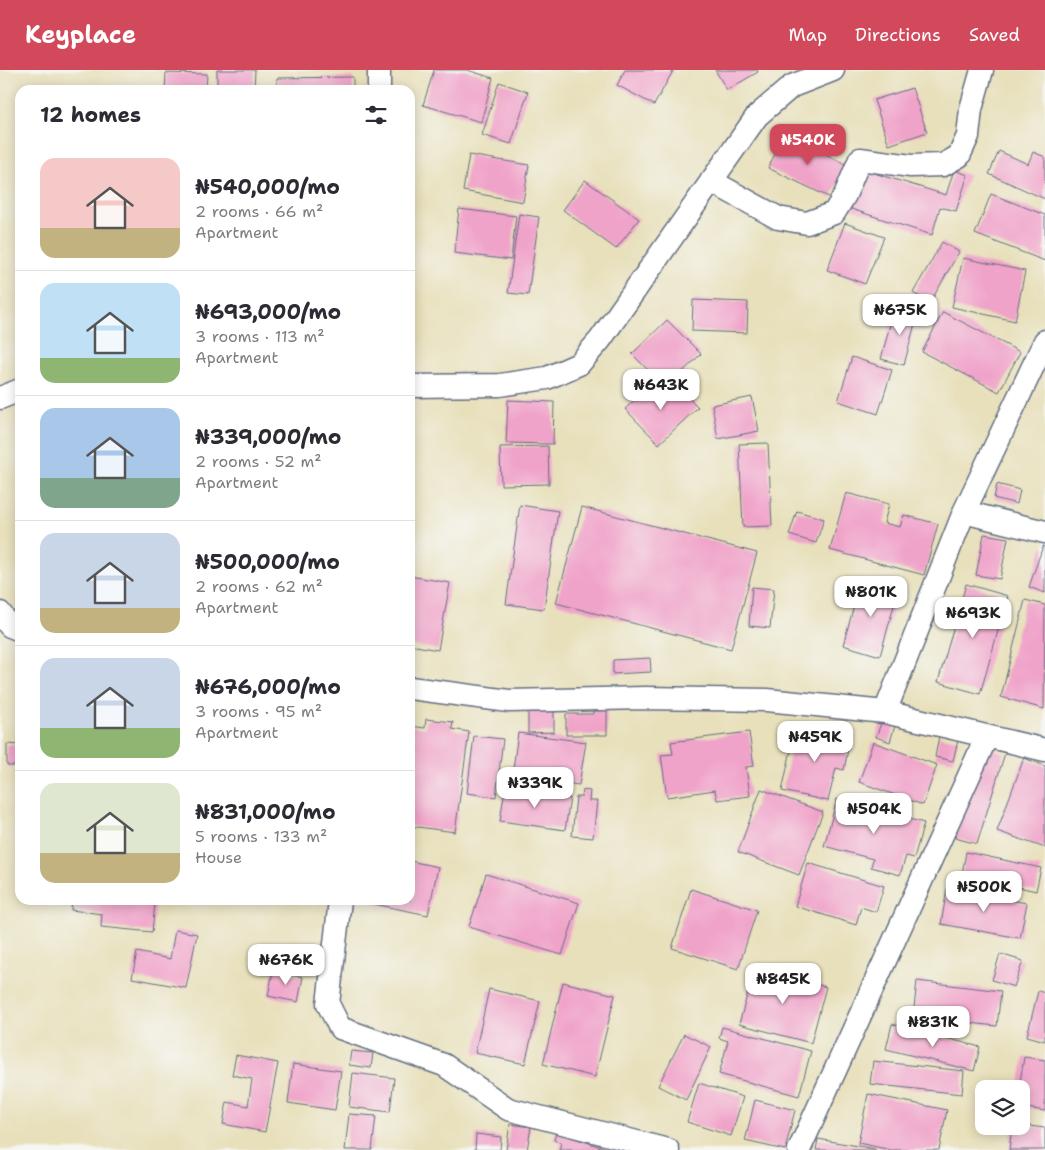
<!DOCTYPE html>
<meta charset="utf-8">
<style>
:root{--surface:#fff;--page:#f2f2f3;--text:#2b2b33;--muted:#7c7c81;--line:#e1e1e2;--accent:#d1495b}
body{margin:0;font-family:"Shantell Sans",sans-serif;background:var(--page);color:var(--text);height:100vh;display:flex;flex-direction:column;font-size:19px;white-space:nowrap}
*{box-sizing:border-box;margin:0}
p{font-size:16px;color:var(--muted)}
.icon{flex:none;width:28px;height:28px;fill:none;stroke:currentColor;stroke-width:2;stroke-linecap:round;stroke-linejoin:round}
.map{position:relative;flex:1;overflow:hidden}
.panel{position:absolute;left:15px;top:15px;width:400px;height:820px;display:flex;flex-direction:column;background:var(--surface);border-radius:15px;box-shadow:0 2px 12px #0003}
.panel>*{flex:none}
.fabs{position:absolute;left:975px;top:1010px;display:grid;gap:10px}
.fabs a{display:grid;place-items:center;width:55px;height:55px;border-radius:10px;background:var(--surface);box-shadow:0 2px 12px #0003;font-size:25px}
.price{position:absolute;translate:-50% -42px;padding:0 11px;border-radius:10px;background:#fff;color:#222;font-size:16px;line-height:32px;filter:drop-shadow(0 1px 2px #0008)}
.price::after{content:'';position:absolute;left:50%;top:30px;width:15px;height:11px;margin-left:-8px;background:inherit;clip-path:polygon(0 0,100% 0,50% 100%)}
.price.on{background:var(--accent);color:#fff}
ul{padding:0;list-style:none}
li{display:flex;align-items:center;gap:15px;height:125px;padding:0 25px}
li+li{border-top:1px solid var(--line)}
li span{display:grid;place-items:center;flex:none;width:140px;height:100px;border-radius:15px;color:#555}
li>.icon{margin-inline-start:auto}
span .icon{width:60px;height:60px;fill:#fffc;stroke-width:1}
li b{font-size:21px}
h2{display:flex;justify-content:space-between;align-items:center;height:60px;padding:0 25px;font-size:21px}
header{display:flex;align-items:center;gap:30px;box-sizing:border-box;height:70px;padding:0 25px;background:var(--accent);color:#fff}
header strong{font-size:24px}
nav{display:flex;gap:28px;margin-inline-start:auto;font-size:18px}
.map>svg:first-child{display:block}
.building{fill:#f0a3c9}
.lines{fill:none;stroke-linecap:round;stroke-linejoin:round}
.street-casing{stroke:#636d7f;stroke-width:25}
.street{stroke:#fff;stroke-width:22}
</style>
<header>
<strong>Keyplace</strong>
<nav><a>Map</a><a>Directions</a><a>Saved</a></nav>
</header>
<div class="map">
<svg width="1045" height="1080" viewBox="0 0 1045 1080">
<rect width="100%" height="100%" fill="#f6f6f2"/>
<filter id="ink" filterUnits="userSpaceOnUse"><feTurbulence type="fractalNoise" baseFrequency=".02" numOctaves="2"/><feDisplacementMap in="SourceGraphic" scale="10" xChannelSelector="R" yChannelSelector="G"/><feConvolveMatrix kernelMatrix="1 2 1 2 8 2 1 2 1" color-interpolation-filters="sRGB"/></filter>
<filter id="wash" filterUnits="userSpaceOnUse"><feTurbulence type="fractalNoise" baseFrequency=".0096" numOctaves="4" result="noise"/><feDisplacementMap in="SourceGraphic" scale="20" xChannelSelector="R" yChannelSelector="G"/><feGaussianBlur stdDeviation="1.12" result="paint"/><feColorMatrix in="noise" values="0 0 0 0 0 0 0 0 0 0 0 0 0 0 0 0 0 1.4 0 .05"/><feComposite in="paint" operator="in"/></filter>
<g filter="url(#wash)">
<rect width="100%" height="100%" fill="#e8e0bb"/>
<g id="blocks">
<!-- building -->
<path class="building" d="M217,0H255L254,20H217Z
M434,0H467L493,8L481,52L423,35Z
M625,0H671L673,1L654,35L617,15Z
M715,0H757L758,2L727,20Z
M166,3L207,4L206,20H165Z
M353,7V20H277V8Z
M499,12L528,22L511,74L482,65Z
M912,18L927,62L889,75L874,30Z
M785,64L847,95L831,128L768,98Z
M999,81L1028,94L1033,82L1045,87V129L989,104Z
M469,85L529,95L523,132L463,121Z
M864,100L946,125L954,100L968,105L956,141L940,137L932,165L851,139Z
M585,110L639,149L616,179L563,140Z
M991,124L1045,145V191L975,164Z
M459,139L516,146L511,190L454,183Z
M519,144L539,147L528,225L508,223Z
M845,153L884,167L865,214L827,200Z
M942,172L959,182L930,233L913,223Z
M963,188L1025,201L1015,251L952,237Z
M693,230L748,232L747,263L692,261Z
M895,236L918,242L904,295L881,289Z
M943,242L1020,282L999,322L922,282Z
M667,250L701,284L666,318L632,284Z
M852,287L892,300L878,344L838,331Z
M652,313L665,327L678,316L698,337L659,374L625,339Z
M752,327L759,361L718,369L712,335Z
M508,330L554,332L553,374L506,373Z
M768,373L772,456L743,457L739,374Z
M548,376L549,414L501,415L500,377Z
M997,414L1020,420L1017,434L994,428Z
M846,423L889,434L884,453L900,457L904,445L938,454L924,505L830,480Z
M520,435L558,441L544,539L506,534Z
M582,437L757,483L731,579L556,533Z
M797,441L824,449L816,473L789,465Z
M984,464L1008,468L1000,509L976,505Z
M1043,476L1045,477V523L1029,517Z
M410,506L450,513L438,580L410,575Z
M861,511L898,521L880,586L843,575Z
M966,514L1008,526L980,624L938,612Z
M752,517L774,519L770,558L749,556Z
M1025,530L1045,535L1044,639L1001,627Z
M650,588L651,602L613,604V590Z
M593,637H607V665H566V644H593Z
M528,639H554V662L528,663Z
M883,648L896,652L890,672L876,667Z
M426,649L453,652L452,659L469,662L455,762L410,756V656L425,658Z
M796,657L850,669L844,700L836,698L828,731L782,721Z
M749,662L754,696L746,697L750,726L717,730L715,720L667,727L661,685L673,684L671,672Z
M518,663L586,672L579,715L512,706Z
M474,666L503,669L496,727L467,723Z
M939,666L958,670L953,691L935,687Z
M873,672L937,695L923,735L859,712Z
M7,674L20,675V696H7Z
M990,678L1005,683L977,774L955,768L977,697Z
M1024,688L1045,696V778L997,761Z
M505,718L570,728L565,760L500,751Z
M761,719L823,742L799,805L738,782Z
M583,720L590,721L589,731H597L593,768L572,766L576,727H582Z
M837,729L924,753L914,788L906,786L900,805L871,797L873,789L824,776Z
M966,782L1041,798L1036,821L962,804Z
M410,791L438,797L428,845L374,834V830H410Z
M808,793L884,816L876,842L861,837L856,855L795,836Z
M486,804L579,833L562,885L469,857Z
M691,819L757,840L738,899L672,878Z
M947,819L1027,833L1020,868L941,854Z
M72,830H160L159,833H155L152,862L101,857L102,844L71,840Z
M175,860L197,864L186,918L132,908L137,882L170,889Z
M1000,884L1023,891L1014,917L992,910Z
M755,897L826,917L811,973L739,954Z
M273,901L303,907L298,932L268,926Z
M917,911L1001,921L997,956L913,947Z
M563,912L615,925L595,1007L543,994Z
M489,919L540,931L525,994L475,983Z
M1038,921L1045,923V971L1027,966Z
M892,954L980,977L974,1001L886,979Z
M722,957L811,981L799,1026L719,1004L728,971L719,968Z
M684,964L711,977L686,1030L658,1016Z
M351,981L373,983L371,998L349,995Z
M236,985L278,993L265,1062L223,1054L227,1032L248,1036L252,1009L232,1005Z
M1024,987L1045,990V1041L1021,1037V1019H1019Z
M873,991L964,1001L962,1024L870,1014Z
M293,994L341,1001L335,1040L288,1033Z
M353,1003L394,1008L390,1042L349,1037Z
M699,1013L743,1027L731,1066L687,1052Z
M868,1024L947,1040L939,1080H891L858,1073Z
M755,1030L795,1040L785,1080L745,1071Z
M349,1044L376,1046L372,1080H345Z
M510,1054L531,1057L527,1080H506Z
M1021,1055L1045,1058V1080H1009L1012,1056H1021Z
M556,1062L610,1080H559L561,1073L554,1070Z
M476,1064L501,1067L500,1080H475Z
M818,1069L875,1079V1080H816Z"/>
</g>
</g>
<g filter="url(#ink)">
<use href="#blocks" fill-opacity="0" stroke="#636d7f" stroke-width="1"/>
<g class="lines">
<!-- street casing -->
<g class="street-casing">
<path id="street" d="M379,20V0
M711,111L778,148L807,153L834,143L845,125L860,89L911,96L943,95L959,86L968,66L971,39L982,0
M410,316L500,315L547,308L579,294L600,270L757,46L792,16L833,0
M0,328L20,320
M964,442L1045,462
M0,543L10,556L20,560
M410,618L509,631L645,628L767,630L885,642L1045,680
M885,642L964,442L1045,271
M340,830L328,934L340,958L444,995L508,1039L668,1080
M799,1080L987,666"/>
</g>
<!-- street -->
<use href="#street" class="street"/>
</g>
</g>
</svg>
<div class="fabs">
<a><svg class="icon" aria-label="layers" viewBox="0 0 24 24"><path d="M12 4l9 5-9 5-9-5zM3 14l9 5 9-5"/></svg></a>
</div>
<b class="price on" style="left:808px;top:96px">₦540K</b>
<b class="price" style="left:900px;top:266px">₦675K</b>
<b class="price" style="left:661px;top:341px">₦643K</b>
<b class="price" style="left:871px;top:548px">₦801K</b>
<b class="price" style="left:973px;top:569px">₦693K</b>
<b class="price" style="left:815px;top:693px">₦459K</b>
<b class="price" style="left:535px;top:739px">₦339K</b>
<b class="price" style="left:874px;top:765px">₦504K</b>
<b class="price" style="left:984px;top:843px">₦500K</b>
<b class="price" style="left:286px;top:916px">₦676K</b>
<b class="price" style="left:783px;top:935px">₦845K</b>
<b class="price" style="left:933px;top:978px">₦831K</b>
<section class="panel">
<h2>12 homes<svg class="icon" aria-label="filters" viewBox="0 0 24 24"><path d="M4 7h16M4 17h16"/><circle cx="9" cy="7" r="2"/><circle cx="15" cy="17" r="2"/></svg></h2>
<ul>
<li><span style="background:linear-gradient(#f6c9c9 70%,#c2b280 0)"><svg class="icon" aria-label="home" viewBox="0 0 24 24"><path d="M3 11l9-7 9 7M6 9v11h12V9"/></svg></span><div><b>₦540,000/mo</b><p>2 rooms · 66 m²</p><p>Apartment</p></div></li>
<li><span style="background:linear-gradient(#bfe0f5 75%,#8fb573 0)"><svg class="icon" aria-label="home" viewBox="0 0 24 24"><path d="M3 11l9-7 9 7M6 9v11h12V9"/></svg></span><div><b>₦693,000/mo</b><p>3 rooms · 113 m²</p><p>Apartment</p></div></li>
<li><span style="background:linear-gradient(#a9c7e8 70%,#7fa58c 0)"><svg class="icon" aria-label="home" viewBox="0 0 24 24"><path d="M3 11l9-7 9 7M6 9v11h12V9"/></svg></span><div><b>₦339,000/mo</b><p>2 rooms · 52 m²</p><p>Apartment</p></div></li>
<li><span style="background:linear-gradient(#c9d6e8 75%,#c2b280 0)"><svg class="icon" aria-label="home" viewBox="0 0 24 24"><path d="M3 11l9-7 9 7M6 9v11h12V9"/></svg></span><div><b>₦500,000/mo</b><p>2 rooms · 62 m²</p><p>Apartment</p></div></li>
<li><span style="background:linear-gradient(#c9d6e8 70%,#8fb573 0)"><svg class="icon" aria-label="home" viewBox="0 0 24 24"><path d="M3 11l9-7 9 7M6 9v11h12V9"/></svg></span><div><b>₦676,000/mo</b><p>3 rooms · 95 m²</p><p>Apartment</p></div></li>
<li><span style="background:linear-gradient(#dfe7d0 70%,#c2b280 0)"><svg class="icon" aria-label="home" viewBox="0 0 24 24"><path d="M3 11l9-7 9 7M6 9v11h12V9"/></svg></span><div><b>₦831,000/mo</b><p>5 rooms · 133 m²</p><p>House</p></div></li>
</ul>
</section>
</div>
